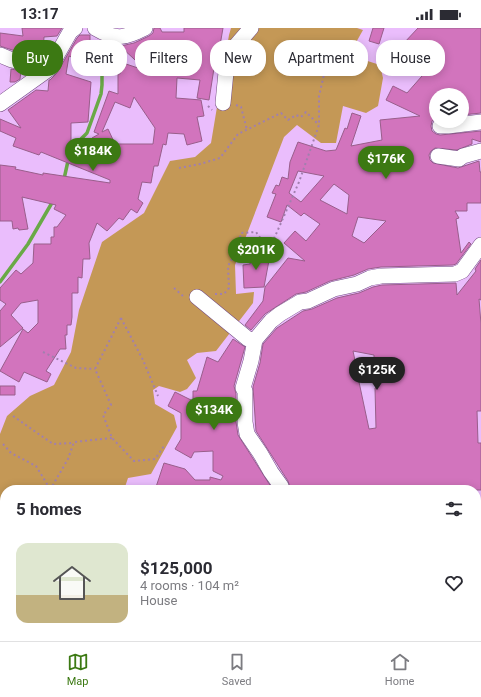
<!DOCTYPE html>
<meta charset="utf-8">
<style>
:root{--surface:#fff;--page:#f2f2f3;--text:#2b2b33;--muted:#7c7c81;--line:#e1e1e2;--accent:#3c7913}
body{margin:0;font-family:Roboto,sans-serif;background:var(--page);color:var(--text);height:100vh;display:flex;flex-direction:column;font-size:15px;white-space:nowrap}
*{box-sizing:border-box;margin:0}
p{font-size:13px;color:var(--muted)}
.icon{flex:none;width:22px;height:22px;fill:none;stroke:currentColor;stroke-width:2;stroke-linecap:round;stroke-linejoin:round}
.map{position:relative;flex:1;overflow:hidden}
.side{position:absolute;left:0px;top:457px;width:481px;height:156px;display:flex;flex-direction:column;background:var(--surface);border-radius:16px 16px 0 0;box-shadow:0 2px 10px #0003}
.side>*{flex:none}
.banner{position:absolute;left:12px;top:12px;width:457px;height:36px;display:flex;gap:8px}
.fabs{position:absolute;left:429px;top:60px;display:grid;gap:8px}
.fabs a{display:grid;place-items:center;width:40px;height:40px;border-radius:50%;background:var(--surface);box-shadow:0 2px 10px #0003;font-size:20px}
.price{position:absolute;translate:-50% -34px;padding:0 9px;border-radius:14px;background:var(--accent);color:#fff;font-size:13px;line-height:26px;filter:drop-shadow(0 1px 2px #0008)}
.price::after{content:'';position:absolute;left:50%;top:24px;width:12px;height:9px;margin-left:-6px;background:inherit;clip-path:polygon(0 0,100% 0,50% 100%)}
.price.selected{background:#222;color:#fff}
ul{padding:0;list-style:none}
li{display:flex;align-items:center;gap:12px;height:100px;padding:0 16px}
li+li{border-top:1px solid var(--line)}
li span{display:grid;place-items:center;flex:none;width:112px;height:80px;border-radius:12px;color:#555}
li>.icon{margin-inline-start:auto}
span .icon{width:48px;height:48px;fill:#fffc;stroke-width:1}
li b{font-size:17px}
h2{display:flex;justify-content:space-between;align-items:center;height:48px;padding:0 16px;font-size:17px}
.pill{padding:0 14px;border-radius:16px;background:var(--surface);box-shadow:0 2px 10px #0003;font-size:14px;line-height:36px}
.pill.selected{background:var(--accent);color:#fff}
.status{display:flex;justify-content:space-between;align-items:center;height:28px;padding:0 20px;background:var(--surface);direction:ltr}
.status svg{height:11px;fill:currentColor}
.tab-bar{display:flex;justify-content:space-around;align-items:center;height:56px;border-top:1px solid var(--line);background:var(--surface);font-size:11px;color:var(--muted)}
.tab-bar a{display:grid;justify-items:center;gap:2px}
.tab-bar .selected{color:var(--accent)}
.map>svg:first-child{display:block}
.green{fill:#c49856}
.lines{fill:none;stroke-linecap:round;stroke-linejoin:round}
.stream{stroke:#69a947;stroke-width:3.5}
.building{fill:#d274bd;stroke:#995e8b;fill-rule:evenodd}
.minor-casing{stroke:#754d84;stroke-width:16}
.path{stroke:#a17fae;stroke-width:2;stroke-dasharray:2 3;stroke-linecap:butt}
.minor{stroke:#fff;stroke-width:15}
</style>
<div class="status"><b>13:17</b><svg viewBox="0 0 49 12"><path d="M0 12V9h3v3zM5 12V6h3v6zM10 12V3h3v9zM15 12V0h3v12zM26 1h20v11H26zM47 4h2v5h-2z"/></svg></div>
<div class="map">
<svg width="481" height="613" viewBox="0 0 481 613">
<rect width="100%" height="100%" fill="#eabdfc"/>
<!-- green -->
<path class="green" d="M231,0H357L363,2L349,27L380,37L383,50L378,78L366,85L343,78L336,115H321L297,97L284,109L235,237L236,266L254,264L253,275L216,323L197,325L187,332L196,350L187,361L180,364L159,358L153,362L155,376L174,387L177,399L151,446L128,450L124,462H5V608H95V613H0V406L7,388L30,368L54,357L71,324L79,282L102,214L144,185L170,133L195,129L211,115L229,7Z"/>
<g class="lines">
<!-- stream -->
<path class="stream" d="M64,151L70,124L75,117L87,105L101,66L102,57V43L105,22V10
M0,254L28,216L53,173"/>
</g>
<!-- building -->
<path class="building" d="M22,0H62L57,8L44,9L43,25L32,24L31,28L0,18V5L23,8Z
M154,0H160L162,4H184V0H223L217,35L215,34L209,72L197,70L200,52L177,50L176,70L201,72L204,88L197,89L202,113L187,117L184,106L168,105L166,117L163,116L158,138H154L151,155L142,154L138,171L143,175L137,185L131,181L123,192L119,190L107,203L97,195L89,215L90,231H83L82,250L78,249V265H72V289L71,297H67V307H65L66,321H60L46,343L51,346L47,354L24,344L19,354L0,343L23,301L28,305L38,295V272L21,275L11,287L23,300L0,319V283L6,276L0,272V260L16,242L21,246L33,235L34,216H51V209H54V199H57L66,187L54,181L56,177L22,169L28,201L19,202L18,200L13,201L12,193H0V137L16,139L15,141L43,147V145L110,155V152L41,124L39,127L13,118L16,110L0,103V91L21,100L8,82L36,62L48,63L49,52H50L57,45L77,10L80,7H90V24L102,28L99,37L75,28L74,30L69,28L66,46L91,54L88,94L71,95V124L86,114L85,124H87L92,110L99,106L94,104L109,63L118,66V46H120L123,35L147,43L121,19V18L134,15L149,8L153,5ZM134,69L155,100L153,116H115L108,101L102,104L115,74L130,80Z
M373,0H384L379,16L369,13Z
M418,0H481V85L462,87V67H449L444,62L439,67H436V90L432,93L431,98L432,103L436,106L440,107L481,103V114L472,111V116L457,122L435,120L431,123L429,127L430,132L433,135L458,140L479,133L480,144H481V175H467V183H455L459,190L456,191L461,225L469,214L471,216L456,236L453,237L381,239L368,241L354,247L330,253L306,264L296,266L265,286L251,302L245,297L263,273L265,259L288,230L305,233L284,215L295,203L306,213L320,196L304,185L301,188L287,177L281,194L267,189L276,166L272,165L276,157L279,158L282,149L288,151L290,134L298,114L326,123L336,122L345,100L347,101L352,85L361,88L351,118L382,112L380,92L420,88L386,72L393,58L407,65L422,48L405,29L397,38L389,31ZM298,143L324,148L301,174L289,165ZM334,156L349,167L347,186L320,172ZM358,189L386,193L364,215L352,208Z
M11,41L21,43L20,51L15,54H10Z
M252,224L270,227L264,259L244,260L243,237L250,236Z
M481,232V272L479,271L481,296V383H477L478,415H481V462H291L288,453L256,403L253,359L260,335L263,316L277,300L303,283L312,281L337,270L359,265L373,259L382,257L456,255L457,267L476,243L475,241ZM353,323L374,327V338H378L376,360H375L376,400L369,401L359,354L352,343L357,342Z
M233,311L245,319L234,358L236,366V394L238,407L273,462H155L164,435L185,441L195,452H210V449L221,452L223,448L213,443V423L194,424L191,430L175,421L181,411V385L168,378L175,364L193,373V363H197L207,329L218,334Z
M0,358H15V367H0Z"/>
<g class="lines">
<!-- minor casing -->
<g class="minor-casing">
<path id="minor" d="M95,0C117,13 124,10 145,0
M0,27L12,32L28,36L39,43V47
M223,75L226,44L233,21L251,0
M0,76L49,41L70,4L75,0
M440,98H448L481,94
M438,128L459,131L463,128L481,123
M197,269L248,311L255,312
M282,462L281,458L271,444L260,425L247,406L245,394V363L243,360L251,333L255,312L271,293L280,286L300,274L308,273L334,261L357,256L370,250L381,248L455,246L462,243L481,217"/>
</g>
<!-- path -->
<path class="path" d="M236,77L241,79L247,102
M208,78L212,82
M179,140L200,136L220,130L238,106L281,85L288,92L296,87L301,89L306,84L319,97
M174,260L183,268
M215,266H224L229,260L228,238L237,222L241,205L256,204L264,215L273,213L299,154L319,97V68L326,38L323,27
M121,290L95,341L111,377L103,387L112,410L134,433L155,431L164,418
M121,290L143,332L158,368
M43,324L76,340L95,341
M13,388L53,416L73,415
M3,416L11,425L36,438L50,461
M50,462L68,431L74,414L112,410
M0,548L5,532
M31,613L32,610L42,608"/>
<!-- minor -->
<use href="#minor" class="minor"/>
</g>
</svg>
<div class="fabs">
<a><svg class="icon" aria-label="layers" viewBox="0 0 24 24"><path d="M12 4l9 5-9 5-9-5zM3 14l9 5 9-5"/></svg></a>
</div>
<b class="price" style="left:93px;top:144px">$184K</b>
<b class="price" style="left:386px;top:152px">$176K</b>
<b class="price" style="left:256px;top:243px">$201K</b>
<b class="price selected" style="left:377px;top:363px">$125K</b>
<b class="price" style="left:214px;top:403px">$134K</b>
<div class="banner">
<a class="pill selected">Buy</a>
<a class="pill">Rent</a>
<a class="pill">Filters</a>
<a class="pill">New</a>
<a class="pill">Apartment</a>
<a class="pill">House</a>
</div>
<section class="side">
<h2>5 homes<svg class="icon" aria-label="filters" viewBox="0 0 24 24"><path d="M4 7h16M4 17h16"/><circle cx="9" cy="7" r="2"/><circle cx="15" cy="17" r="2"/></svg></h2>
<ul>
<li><span style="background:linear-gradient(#dfe7d0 65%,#c2b280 0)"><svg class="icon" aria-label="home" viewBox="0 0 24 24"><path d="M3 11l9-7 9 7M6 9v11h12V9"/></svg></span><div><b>$125,000</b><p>4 rooms · 104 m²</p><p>House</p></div><svg class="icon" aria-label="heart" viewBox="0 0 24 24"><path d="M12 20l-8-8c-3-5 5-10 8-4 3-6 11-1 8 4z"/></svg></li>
</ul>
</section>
</div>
<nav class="tab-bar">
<a class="selected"><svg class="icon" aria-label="map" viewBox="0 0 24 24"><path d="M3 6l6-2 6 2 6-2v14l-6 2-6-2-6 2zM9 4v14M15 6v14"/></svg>Map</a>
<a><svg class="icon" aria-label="saved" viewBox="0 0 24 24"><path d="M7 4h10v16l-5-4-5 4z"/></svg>Saved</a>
<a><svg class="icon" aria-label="home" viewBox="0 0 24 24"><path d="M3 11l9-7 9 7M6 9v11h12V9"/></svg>Home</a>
</nav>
